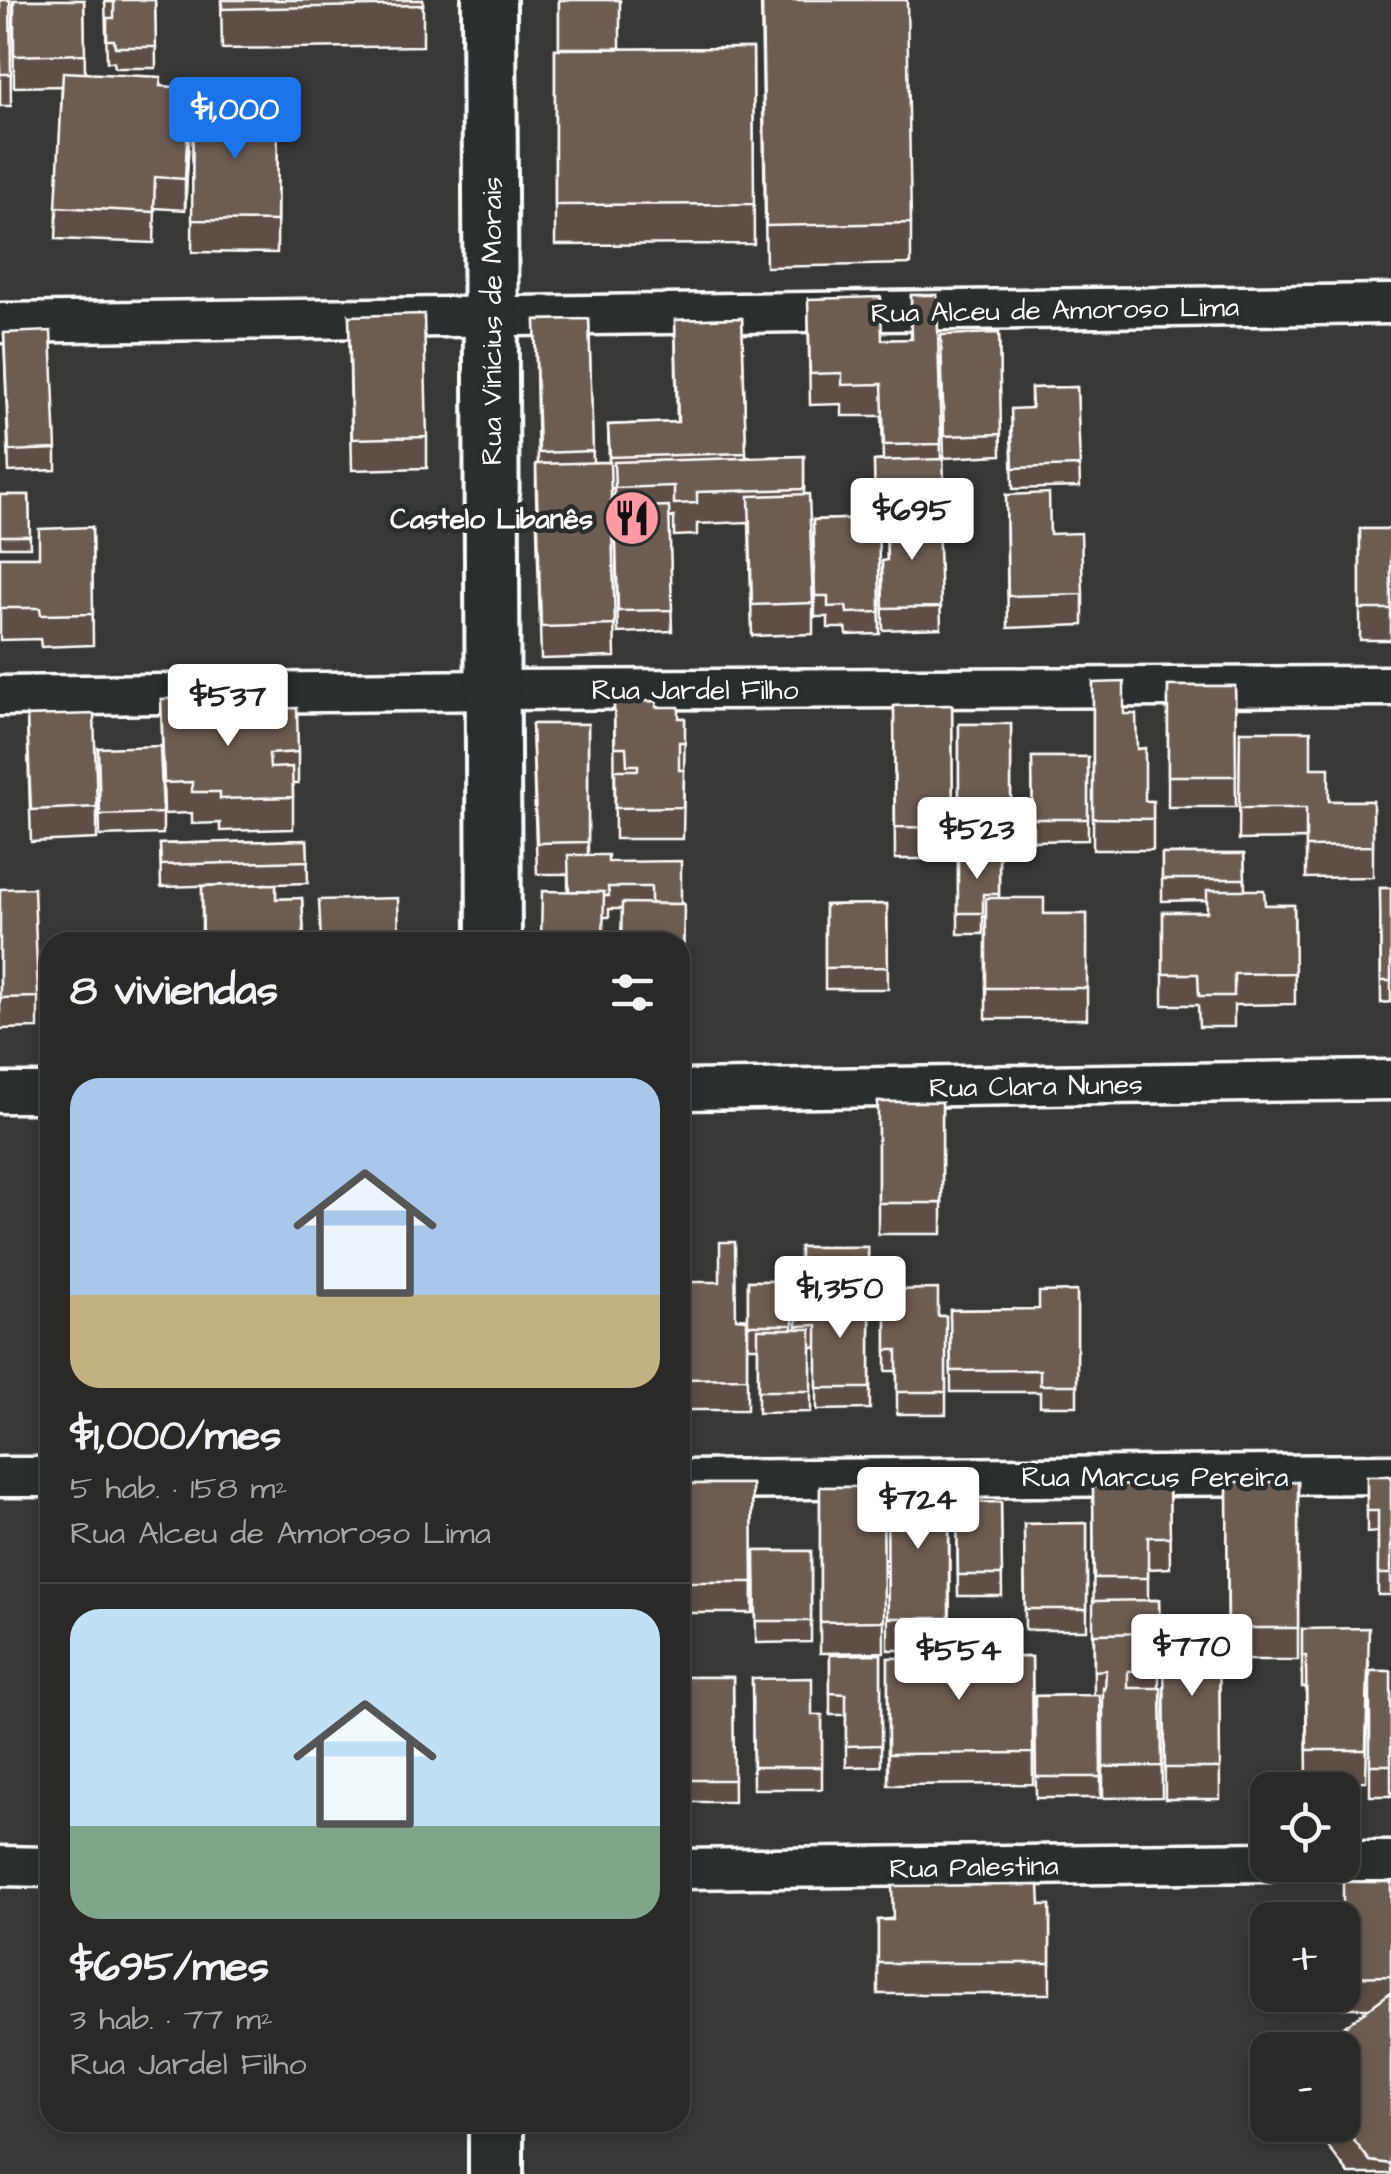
<!DOCTYPE html>
<html lang="es">
<meta charset="utf-8">
<style>
:root{--surface:#292928;--page:#353534;--text:#f1f3f6;--muted:#a5a6a8;--line:#454545;--accent:#1a73e8}
body{margin:0;font-family:"Architects Daughter",sans-serif;background:var(--page);color:var(--text);height:100vh;display:flex;flex-direction:column;font-size:38px;white-space:nowrap}
*{box-sizing:border-box;margin:0}
p{font-size:32px;color:var(--muted)}
.icon{flex:none;width:55px;height:55px;fill:none;stroke:currentColor;stroke-width:2;stroke-linecap:round;stroke-linejoin:round}
.map{position:relative;flex:1;overflow:hidden}
.drawer{position:absolute;left:40px;top:932px;width:650px;height:1200px;display:flex;flex-direction:column;background:var(--surface);border-radius:30px;box-shadow:0 5px 15px #0003,0 0 0 2px var(--line)}
.drawer>*{flex:none}
.tools{position:absolute;left:1250px;top:1772px;display:grid;gap:20px}
.tools a{display:grid;place-items:center;width:110px;height:110px;border-radius:20px;background:var(--surface);box-shadow:0 5px 15px #0003,0 0 0 2px var(--line);font-size:50px}
.price{position:absolute;translate:-50% -85px;padding:0 22px;border-radius:10px;background:#fff;color:#222;font-size:32px;line-height:65px;filter:drop-shadow(0 2px 5px #0008)}
.price::after{content:'';position:absolute;left:50%;top:60px;width:30px;height:22px;margin-left:-15px;background:inherit;clip-path:polygon(0 0,100% 0,50% 100%)}
.price.current{background:var(--accent);color:#fff}
ul{padding:0;list-style:none}
li{display:grid;align-content:center;gap:20px;height:530px;padding:0 30px}
li+li{border-top:2px solid var(--line)}
li span{display:grid;place-items:center;height:310px;border-radius:30px;color:#555}
li>.icon{margin-inline-start:auto}
span .icon{width:180px;height:180px;fill:#fffc;stroke-width:1}
li b{font-size:42px}
h2{display:flex;justify-content:space-between;align-items:center;height:120px;padding:0 30px;font-size:42px}
.map>svg:first-child{display:block}
.lines{fill:none;stroke-linecap:round;stroke-linejoin:round}
.street-casing{stroke:#fff;stroke-width:45}
.secondary-casing{stroke:#fff;stroke-width:60}
.street{stroke:#2a2d2e;stroke-width:38}
.secondary{stroke:#2a2d2e;stroke-width:52}
.wall{fill:#5d5047;stroke:#fff;stroke-width:2.5}
.shaded-wall{fill:#4c413a;stroke:#fff;stroke-width:2.5}
.building{fill:#6c5d53;stroke:#fff;stroke-width:2.5}
.labels{text-anchor:middle;stroke-width:9;stroke-linejoin:round;paint-order:stroke}
.street-label{font-size:28px;fill:#fff;stroke:#2a2d2e}
.poi-label{font-size:28px;font-weight:bold;fill:#fff;stroke:#2a2d2e;text-anchor:end}
</style>
<div class="map">
<svg width="1391" height="2174" viewBox="0 0 1391 2174">
<rect width="100%" height="100%" fill="#373735"/>
<filter id="ink" filterUnits="userSpaceOnUse"><feTurbulence type="fractalNoise" baseFrequency=".01" numOctaves="2"/><feDisplacementMap in="SourceGraphic" scale="20" xChannelSelector="R" yChannelSelector="G"/><feConvolveMatrix kernelMatrix="1 2 1 2 8 2 1 2 1" color-interpolation-filters="sRGB"/></filter>
<g filter="url(#ink)">
<g class="lines">
<!-- street casing -->
<g class="street-casing">
<path id="street" d="M0,323L1391,304
M0,696L492,690L1391,686
M680,1090L1391,1080
M0,1093H50
M0,1477H50
M680,1480L1391,1474
M1342,1861H1391
M0,1866L50,1867
M680,1869L1268,1862"/>
</g>
<!-- secondary casing -->
<g class="secondary-casing">
<path id="secondary" d="M489,0L494,942
M496,2122V2174"/>
</g>
<!-- street -->
<use href="#street" class="street"/>
<!-- secondary -->
<use href="#secondary" class="secondary"/>
</g>
<!-- wall -->
<path class="wall" d="M0,0H10L11,106H0Z
M13,0H84L85,74L161,86L190,119L185,210L155,208L154,243L56,239L62,86L14,87Z
M105,0H155L156,68H115L114,62H107Z
M221,0H423V46L222,49Z
M559,0L620,49L753,48L754,244L555,245V49H559Z
M761,0L911,223V264L766,267Z
M193,102L278,103L277,253L192,252Z
M911,295H937L941,459L945,501V522H938L941,628L883,630L882,561H887L886,524H878L880,634L847,635L846,628H828V617H815L813,520L875,518L874,461L883,460L882,416H842V404L810,405L808,299L882,340L911,339Z
M349,316L427,437V468L352,470Z
M742,318L746,457L804,456V494L813,603V634L752,636L749,522L697,524V535L674,536V517L669,518L672,631L618,633L614,488H611L615,657L541,659L536,495V464H538L535,320L589,319L593,462H609L608,425L677,422L675,320Z
M4,333L56,449V470L9,472Z
M999,333L1001,455L944,458L941,356Z
M1077,387L1080,487L1013,489L1011,430L1031,408V388Z
M0,495H29L30,547H0Z
M1006,495L1050,534L1083,594V625L1008,628Z
M92,527L93,645L41,647L40,639L0,640V557H39Z
M1360,529H1391V640H1360Z
M1093,683L1124,714L1137,749L1145,801H1153V850H1093Z
M1168,686H1235L1236,807H1168Z
M161,699L209,711L298,752V784H293V829L220,831V823L192,824V813L164,814Z
M614,702L656,707L679,718H685L683,839H615Z
M952,705L953,859H895L894,706Z
M27,716L97,807V839L31,842Z
M532,724H588V855L608,862L681,904H684L682,1044H680V942L622,909H609V917H604L568,891V874H537Z
M959,724H1011V824H959Z
M1240,731L1311,768L1329,801H1373V877L1306,878V839L1239,840Z
M98,748L163,813V834L100,836Z
M1032,757H1088V840L1033,841Z
M307,840L308,883L276,884V899L302,898L304,942H202V886L268,884L161,887L160,844Z
M1162,854H1244L1245,890L1265,905H1294L1295,1004L1234,1005V1027H1199L1198,1005H1163V912H1207V900L1162,901Z
M958,856H999V898L1044,914H1087V1019H986V916H983V934H958Z
M1380,888H1391V1002L1381,1003Z
M0,889L38,997V1028L0,1029Z
M887,904L888,989H825V905Z
M878,1102H942V1234H878Z
M800,1247H868V1297H824V1300H870V1409L817,1410V1347H811V1412L758,1413V1347H748V1281H793V1329H797V1301H800Z
M681,1282L736,1318L747,1319V1410H681Z
M886,1290L938,1316H946V1414H897V1371H886Z
M1077,1291V1406H1040V1392H951L950,1310L1039,1309Z
M1367,1476H1391V1595H1378V1532L1367,1533Z
M1227,1482H1298V1660H1228Z
M683,1484H752L753,1613H683Z
M1169,1485L1170,1568L1148,1569V1600H1159V1688H1161L1162,1797L1103,1798V1702H1100L1101,1798H1036L1035,1696L1094,1695L1093,1486Z
M949,1486L950,1658L1032,1657L1033,1784L888,1785V1658H914V1650H888L887,1487Z
M820,1487H883L884,1652L820,1653Z
M1001,1502L1002,1596H958L957,1503Z
M1087,1523V1630H1025L1024,1524Z
M755,1551H811V1642L756,1643Z
M1302,1629L1369,1660L1366,1781L1307,1782L1306,1687H1302Z
M1164,1630H1219L1220,1799H1165Z
M881,1654V1766L846,1767V1715H830V1655Z
M1370,1671H1391V1796H1370Z
M680,1677H733L734,1802H680Z
M752,1679L812,1715H822V1789H753Z
M1391,1882V2174H1349L1326,2144V2125H1342L1370,2008H1340V1995H1342L1343,1913Z
M1040,1905H1050V1994H878V1920Z"/>
<!-- shaded-wall -->
<path class="shaded-wall" d="M190,88V119L185,210V179Z"/>
<!-- building -->
<path class="building" d="M0,0H10L11,74H0Z
M14,0H84L85,54L14,56Z
M105,0H155L156,47H115L114,40H107V18H114V2H105Z
M222,0H423V5L222,9Z
M559,0H620V48H559Z
M762,0H907L911,223L766,226Z
M753,48L754,204L555,205V49Z
M63,72L161,77L160,86L190,88L185,179L155,177L154,212L56,207Z
M193,102L278,103L277,221L192,220Z
M911,295H937L941,444L884,445L882,384L842,385V373L810,374L808,299L881,297L882,340L912,339Z
M424,314L427,437L352,439L349,316Z
M742,318L746,453L610,457L608,425L678,422L675,320Z
M589,319L593,451L539,453L535,320Z
M51,331L56,449L9,451L4,333Z
M999,333L1001,434L944,436L941,335Z
M1077,387L1080,466L1013,468L1011,409L1032,408L1031,388Z
M804,456V489L697,492V503L674,504V486L615,488L614,462Z
M943,459L945,501L875,503L874,461Z
M610,462L615,625L541,627L536,464Z
M1049,493L1050,534L1081,533L1083,594L1008,596L1006,495Z
M809,494L813,603L752,605L749,496Z
M0,495H29L30,536H0Z
M669,506L672,610L618,611L615,508Z
M938,516L941,607L883,608L882,561L887,560L886,517Z
M878,518L880,612L847,613L846,606L828,607V596H815L813,520Z
M92,527L93,614L41,615L40,608H0V557H39V529Z
M1360,529H1391V609H1360Z
M1124,682V714H1136L1137,749L1145,748V801H1153V819L1093,818V683Z
M1168,686H1235L1236,776H1168Z
M208,698L209,711L297,708L298,752L269,754L270,768L292,767L293,797L220,799V792H192V782L164,783L161,699Z
M657,701L656,707H679V718H685V742H679V770H684L683,807L615,808V770H638V765H627L626,747H615L614,702Z
M952,705L953,828L895,827L894,706Z
M94,714L97,807L31,810L27,716Z
M532,724H588V842L537,843Z
M959,724H1011V802H959Z
M1240,731H1311V768H1329V801H1373V846L1306,847V808H1239Z
M160,746L163,813L100,815L98,748Z
M1032,757H1088V819H1033Z
M307,840L308,861L161,865L160,844Z
M1162,854H1244L1245,879H1162Z
M568,855H608V862L681,861V904H651V887H608L609,896H604V892L569,891Z
M958,856H999V894H983V913H958Z
M276,884V899L302,898L304,940H286V942H221V939H203L202,886Z
M34,888L38,997L0,998V889Z
M1380,888H1391V981H1381Z
M1207,890H1264L1265,905H1294L1295,973L1234,974V996H1199L1198,974H1163V912H1207Z
M542,891L604,892L603,942H541Z
M398,898L399,942H321L319,900Z
M986,898H1044V914H1087V988H986Z
M622,903L684,904L682,1013H680V942H621Z
M887,904L888,967L825,968V905Z
M878,1102H942V1203H878Z
M720,1242H735L736,1318L747,1319V1378L681,1379V1282H720Z
M800,1247H868V1276H824V1294H800Z
M748,1281H793V1325H748Z
M938,1289V1316H946V1392H897V1350H886V1290Z
M1077,1291V1385H1040V1370L951,1371L950,1310L1039,1309V1292Z
M870,1300V1388H817V1325L797,1326V1301Z
M758,1329H811V1391H758Z
M1367,1476H1391V1574H1378V1511H1367Z
M1227,1482H1298V1628H1228Z
M683,1484H752L753,1582H683Z
M1169,1485L1170,1537H1148V1578H1094L1093,1486Z
M949,1486V1618H888L887,1487Z
M820,1487H883L884,1621L820,1622Z
M1001,1502L1002,1575H958L957,1503Z
M1087,1523V1609H1025L1024,1524Z
M755,1551H811V1621H756Z
M1159,1600L1160,1639H1159V1633L1094,1634L1093,1640V1601Z
M1369,1628L1366,1750H1307L1306,1656H1302V1629Z
M1164,1630H1219L1220,1768H1165Z
M1159,1633V1670L1128,1671V1688H1161L1162,1766L1103,1767V1688L1105,1689L1106,1670L1094,1671V1634Z
M949,1637L950,1649H940V1658L1032,1657L1033,1753L888,1754V1658H914V1638Z
M881,1654V1745L846,1746V1694L830,1693V1655Z
M1370,1671H1391V1765H1370Z
M680,1677H733L734,1780H680Z
M812,1678V1715H822V1767H753L752,1679Z
M1100,1695L1101,1777H1036L1035,1696Z
M1343,1882H1391V1976L1342,1977V1920H1325V1914L1343,1913Z
M1039,1885L1040,1905H1050V1963H878V1920H893L892,1886Z
M1391,1992V2164L1370,2161L1342,2125V2050H1334L1337,2032Z"/>
</g>
<!-- icons -->
<defs>
<g id="restaurant-disc" transform="scale(2.875)"><circle r="9.5" fill="#ff9aa2" stroke="#2a2d2e"/><path d="M-5-6h1v4h1v-4h1v4h1v-4h1v5L-1.5 .5V6h-2V.5L-5-1ZM5-6V6H3V1.5H1.5Q1.5-4 5-6Z" fill="#111"/></g>
</defs>
<g fill-rule="evenodd">
<use href="#restaurant-disc" x="632" y="518"/>
</g>
<g class="labels">
<!-- street labels -->
<g class="street-label">
<text transform="translate(1055 309) rotate(-1)" y="10">Rua Alceu de Amoroso Lima</text>
<text transform="translate(491 321) rotate(-90)" y="10">Rua Vinícius de Morais</text>
<text x="695" y="699">Rua Jardel Filho</text>
<text transform="translate(1036 1085) rotate(-1)" y="10">Rua Clara Nunes</text>
<text x="1155" y="1486">Rua Marcus Pereira</text>
<text transform="translate(974 1866) rotate(-1)" y="10">Rua Palestina</text>
</g>
<!-- poi labels -->
<g class="poi-label">
<text x="593" y="528">Castelo Libanês</text>
</g>
</g>
</svg>
<div class="tools">
<a><svg class="icon" aria-label="locate" viewBox="0 0 24 24"><circle cx="12" cy="12" r="6"/><path d="M12 2v4M12 18v4M2 12h4M18 12h4"/></svg></a>
<a>+</a>
<a>−</a>
</div>
<b class="price current" style="left:235px;top:162px">$1,000</b>
<b class="price" style="left:912px;top:563px">$695</b>
<b class="price" style="left:228px;top:749px">$537</b>
<b class="price" style="left:977px;top:882px">$523</b>
<b class="price" style="left:840px;top:1341px">$1,350</b>
<b class="price" style="left:918px;top:1552px">$724</b>
<b class="price" style="left:1192px;top:1699px">$770</b>
<b class="price" style="left:959px;top:1703px">$554</b>
<section class="drawer">
<h2>8 viviendas<svg class="icon" aria-label="filters" viewBox="0 0 24 24"><path d="M4 7h16M4 17h16"/><circle cx="9" cy="7" r="2"/><circle cx="15" cy="17" r="2"/></svg></h2>
<ul>
<li><span style="background:linear-gradient(#a9c7e8 70%,#c2b280 0)"><svg class="icon" aria-label="home" viewBox="0 0 24 24"><path d="M3 11l9-7 9 7M6 9v11h12V9"/></svg></span><div><b>$1,000/mes</b><p>5 hab. · 158 m²</p><p>Rua Alceu de Amoroso Lima</p></div></li>
<li><span style="background:linear-gradient(#bfe0f5 70%,#7fa58c 0)"><svg class="icon" aria-label="home" viewBox="0 0 24 24"><path d="M3 11l9-7 9 7M6 9v11h12V9"/></svg></span><div><b>$695/mes</b><p>3 hab. · 77 m²</p><p>Rua Jardel Filho</p></div></li>
</ul>
</section>
</div>
